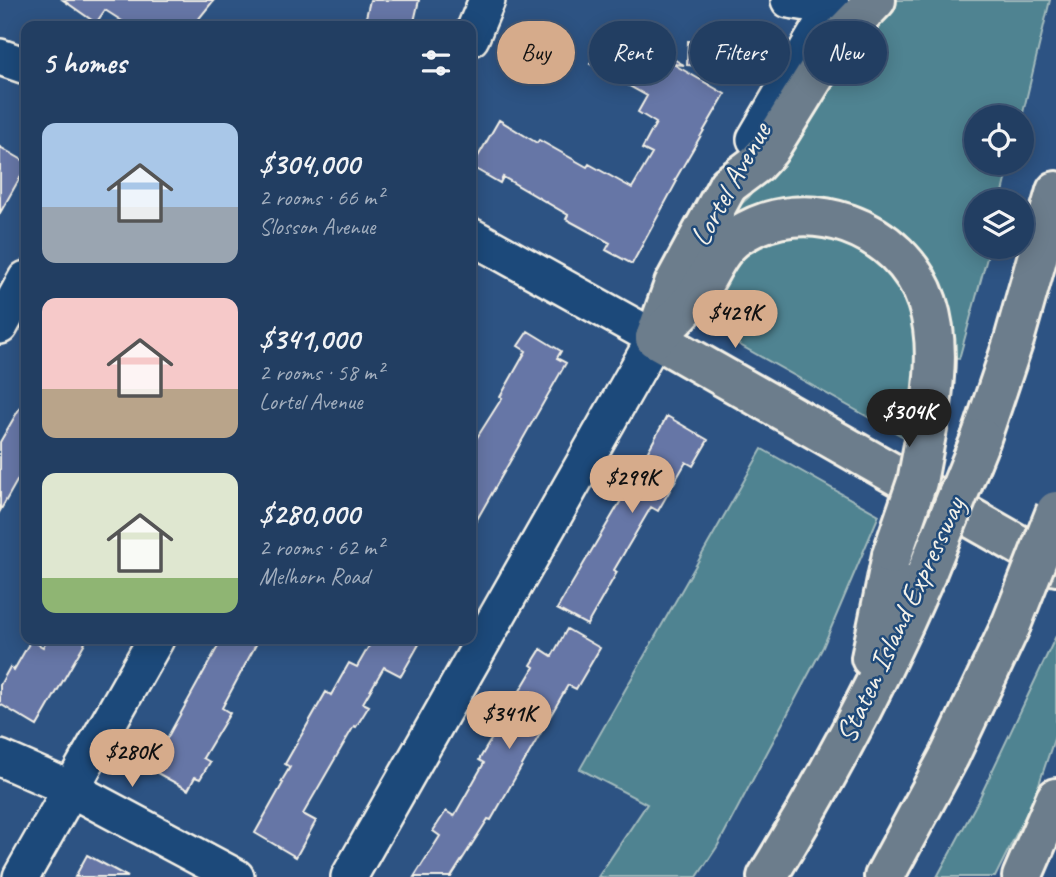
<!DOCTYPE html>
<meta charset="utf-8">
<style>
:root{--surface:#223e62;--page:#2a4568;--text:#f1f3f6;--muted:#a2aebe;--line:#3f5777;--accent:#d6ab8b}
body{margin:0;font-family:Caveat,sans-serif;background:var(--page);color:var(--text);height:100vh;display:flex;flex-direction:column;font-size:26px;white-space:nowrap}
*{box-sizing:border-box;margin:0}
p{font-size:23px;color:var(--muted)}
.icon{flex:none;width:38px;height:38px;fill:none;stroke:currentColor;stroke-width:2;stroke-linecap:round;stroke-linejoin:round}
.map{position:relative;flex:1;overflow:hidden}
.details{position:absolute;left:21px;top:21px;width:455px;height:623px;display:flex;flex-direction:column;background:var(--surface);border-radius:14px;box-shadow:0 4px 18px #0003,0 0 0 2px var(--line)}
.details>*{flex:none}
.banner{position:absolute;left:497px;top:21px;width:453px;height:63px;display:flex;gap:14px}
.tools{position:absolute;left:964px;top:105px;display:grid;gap:14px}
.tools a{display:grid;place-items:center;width:70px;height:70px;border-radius:50%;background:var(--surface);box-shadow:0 4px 18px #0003,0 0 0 2px var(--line);font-size:35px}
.price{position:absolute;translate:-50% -60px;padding:0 16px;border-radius:24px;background:var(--accent);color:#111;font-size:23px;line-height:46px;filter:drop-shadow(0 2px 4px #0008)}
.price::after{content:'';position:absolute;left:50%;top:42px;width:21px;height:16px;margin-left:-10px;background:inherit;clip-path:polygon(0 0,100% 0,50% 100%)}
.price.active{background:#222;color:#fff}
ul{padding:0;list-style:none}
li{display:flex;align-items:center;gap:21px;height:175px;padding:0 21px}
li span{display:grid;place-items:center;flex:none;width:196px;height:140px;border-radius:14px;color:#555}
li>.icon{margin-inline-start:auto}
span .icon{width:84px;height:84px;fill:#fffc;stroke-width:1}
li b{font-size:30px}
h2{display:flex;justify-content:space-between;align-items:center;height:84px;padding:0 21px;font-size:30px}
.tag{padding:0 24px;border-radius:32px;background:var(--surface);box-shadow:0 4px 18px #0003,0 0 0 2px var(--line);font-size:24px;line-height:63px}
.tag.active{background:var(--accent);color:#111}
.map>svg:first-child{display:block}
.green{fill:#4f8391;stroke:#a2babc;stroke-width:2}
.building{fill:#6676a6;stroke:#f4f1e8;stroke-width:2}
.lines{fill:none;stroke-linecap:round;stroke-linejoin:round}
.minor-casing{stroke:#f4f1e8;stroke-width:40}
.major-casing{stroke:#f4f1e8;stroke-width:44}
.highway-casing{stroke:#f4f1e8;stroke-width:44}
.minor{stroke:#1f4a7a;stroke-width:35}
.major{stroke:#6c7d8c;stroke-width:38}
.highway{stroke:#6c7d8c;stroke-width:38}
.highway-bridge-casing{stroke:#f4f1e8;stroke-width:44;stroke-linecap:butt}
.highway-bridge{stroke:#6c7d8c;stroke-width:38}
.labels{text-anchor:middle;stroke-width:5;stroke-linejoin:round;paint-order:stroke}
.street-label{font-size:30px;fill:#f4f1e8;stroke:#1f4a7a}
</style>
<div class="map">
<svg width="1056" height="877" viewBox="0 0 1056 877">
<rect width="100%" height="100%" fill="#2d5383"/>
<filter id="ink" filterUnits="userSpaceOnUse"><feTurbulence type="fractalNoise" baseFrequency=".0143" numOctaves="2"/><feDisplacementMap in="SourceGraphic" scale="14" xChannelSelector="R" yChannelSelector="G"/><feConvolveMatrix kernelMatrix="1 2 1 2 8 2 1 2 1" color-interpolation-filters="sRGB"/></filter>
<g filter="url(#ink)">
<!-- green -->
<path class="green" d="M892,0H1050L1022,117H976V163H1010L1001,201H976V247H990L959,359L951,358L886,228L721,222L749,197L867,22Z
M782,235L831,237L877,259L907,294L920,344L909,440L731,340L719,325L711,323L710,305L742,251Z
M762,449L879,515L823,647L717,847L697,877H598L647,804L580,769Z
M1056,636V733L1035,796L995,877H937L979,799Z"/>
<!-- building -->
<path class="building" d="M63,0H214L193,26H130L105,10L96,23Z
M370,0H419L413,26H364Z
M611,28L621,33L623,30L684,65L673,64L725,94L675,180L677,181L632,264L606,250L610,243L566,219L568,215L503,177L500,183L472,167L499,120L537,143L539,140L587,167L589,164L632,188L652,154L642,149L656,123L638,112L647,96L590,64Z
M548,35L573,49L555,80L531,66Z
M688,41L740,44L739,68L687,65Z
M0,147L26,162V167L0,213Z
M528,331L561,351L557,358L566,363L471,530V447L502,398L500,397L526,351L518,346Z
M26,397V465L0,511V442Z
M667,416L708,440L693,466L686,462L658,511L651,507L614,570L617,572L587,625L557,609L626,492Z
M567,629L600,648L576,689L568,685L491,820L488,819L451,877H414L440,836L433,831L446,811L454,816L484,763L479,760L534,667L531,665L541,649L552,656Z
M47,639H87L37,726L0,704V685L10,667L14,670L31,640L43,647Z
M222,639H259L222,708L230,713L203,758L210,762L200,779L195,777L188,790L150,769Z
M373,639H422L401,676L384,667L363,703L369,706L356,727L354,726L303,814L316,821L296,857L255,833L283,783L281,782L290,767L285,764L326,692L331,695L349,663L357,667Z
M87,855L128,877H75Z"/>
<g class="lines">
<!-- minor casing -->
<g class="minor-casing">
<path id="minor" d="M471,38L487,0
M0,57L26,66
M755,139L832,7L789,0
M0,326L26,279
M0,758L71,789L236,877
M21,877L156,639
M349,877L655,338L471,236"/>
</g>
<!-- major casing -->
<g class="major-casing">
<path id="major" d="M728,185L674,284L655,338L1056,566"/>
</g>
<!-- highway casing -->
<g class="highway-casing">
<path id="highway" d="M728,185L756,164L769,150L829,53L841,36L876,0
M655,338C668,325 684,311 695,296C710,276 717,250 738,236C805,191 902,227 927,302C939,338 935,376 930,413
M981,438L1014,340L1056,191
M871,658L892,555
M767,877C827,780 881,678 926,574
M884,877L950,755L1011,625
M1022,877L1056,798"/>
</g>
<!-- minor -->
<use href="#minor" class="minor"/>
<!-- major -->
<use href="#major" class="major"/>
<!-- highway -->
<use href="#highway" class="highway"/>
<!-- highway-bridge casing -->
<g class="highway-bridge-casing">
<path id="highway-bridge" d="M892,555L917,482L930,413
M926,574L981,438
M1011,625L1056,511"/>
</g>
<!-- highway-bridge -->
<use href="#highway-bridge" class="highway-bridge"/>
</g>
</g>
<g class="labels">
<!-- street labels -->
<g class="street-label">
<text transform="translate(730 184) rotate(-61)" y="10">Lortel Avenue</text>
<text transform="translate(900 620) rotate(-65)" y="10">Staten Island Expressway</text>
</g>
</g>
</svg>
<div class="tools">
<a><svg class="icon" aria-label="locate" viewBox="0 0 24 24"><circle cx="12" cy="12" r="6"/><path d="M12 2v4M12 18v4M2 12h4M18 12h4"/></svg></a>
<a><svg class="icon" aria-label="layers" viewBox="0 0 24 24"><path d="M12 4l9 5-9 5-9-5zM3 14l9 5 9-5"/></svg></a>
</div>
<b class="price" style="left:735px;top:350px">$429K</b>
<b class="price active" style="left:909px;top:449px">$304K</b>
<b class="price" style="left:632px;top:515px">$299K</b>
<b class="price" style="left:509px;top:751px">$341K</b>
<b class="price" style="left:132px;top:789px">$280K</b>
<div class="banner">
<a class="tag active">Buy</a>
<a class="tag">Rent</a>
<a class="tag">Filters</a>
<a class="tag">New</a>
</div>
<section class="details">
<h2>5 homes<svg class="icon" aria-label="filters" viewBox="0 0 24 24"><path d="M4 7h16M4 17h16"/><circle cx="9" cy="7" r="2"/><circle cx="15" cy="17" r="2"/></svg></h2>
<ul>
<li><span style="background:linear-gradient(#a9c7e8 60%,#9aa5b1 0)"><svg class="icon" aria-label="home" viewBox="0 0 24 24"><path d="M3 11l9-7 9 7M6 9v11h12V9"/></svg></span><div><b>$304,000</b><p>2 rooms · 66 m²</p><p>Slosson Avenue</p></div></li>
<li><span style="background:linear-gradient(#f6c9c9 65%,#b9a48a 0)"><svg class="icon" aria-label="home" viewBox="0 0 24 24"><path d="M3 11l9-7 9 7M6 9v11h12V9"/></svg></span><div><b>$341,000</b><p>2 rooms · 58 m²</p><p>Lortel Avenue</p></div></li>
<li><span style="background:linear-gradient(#dfe7d0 75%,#8fb573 0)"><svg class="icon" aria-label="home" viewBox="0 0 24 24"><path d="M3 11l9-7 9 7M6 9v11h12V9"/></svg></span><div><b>$280,000</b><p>2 rooms · 62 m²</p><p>Melhorn Road</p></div></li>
</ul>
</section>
</div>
